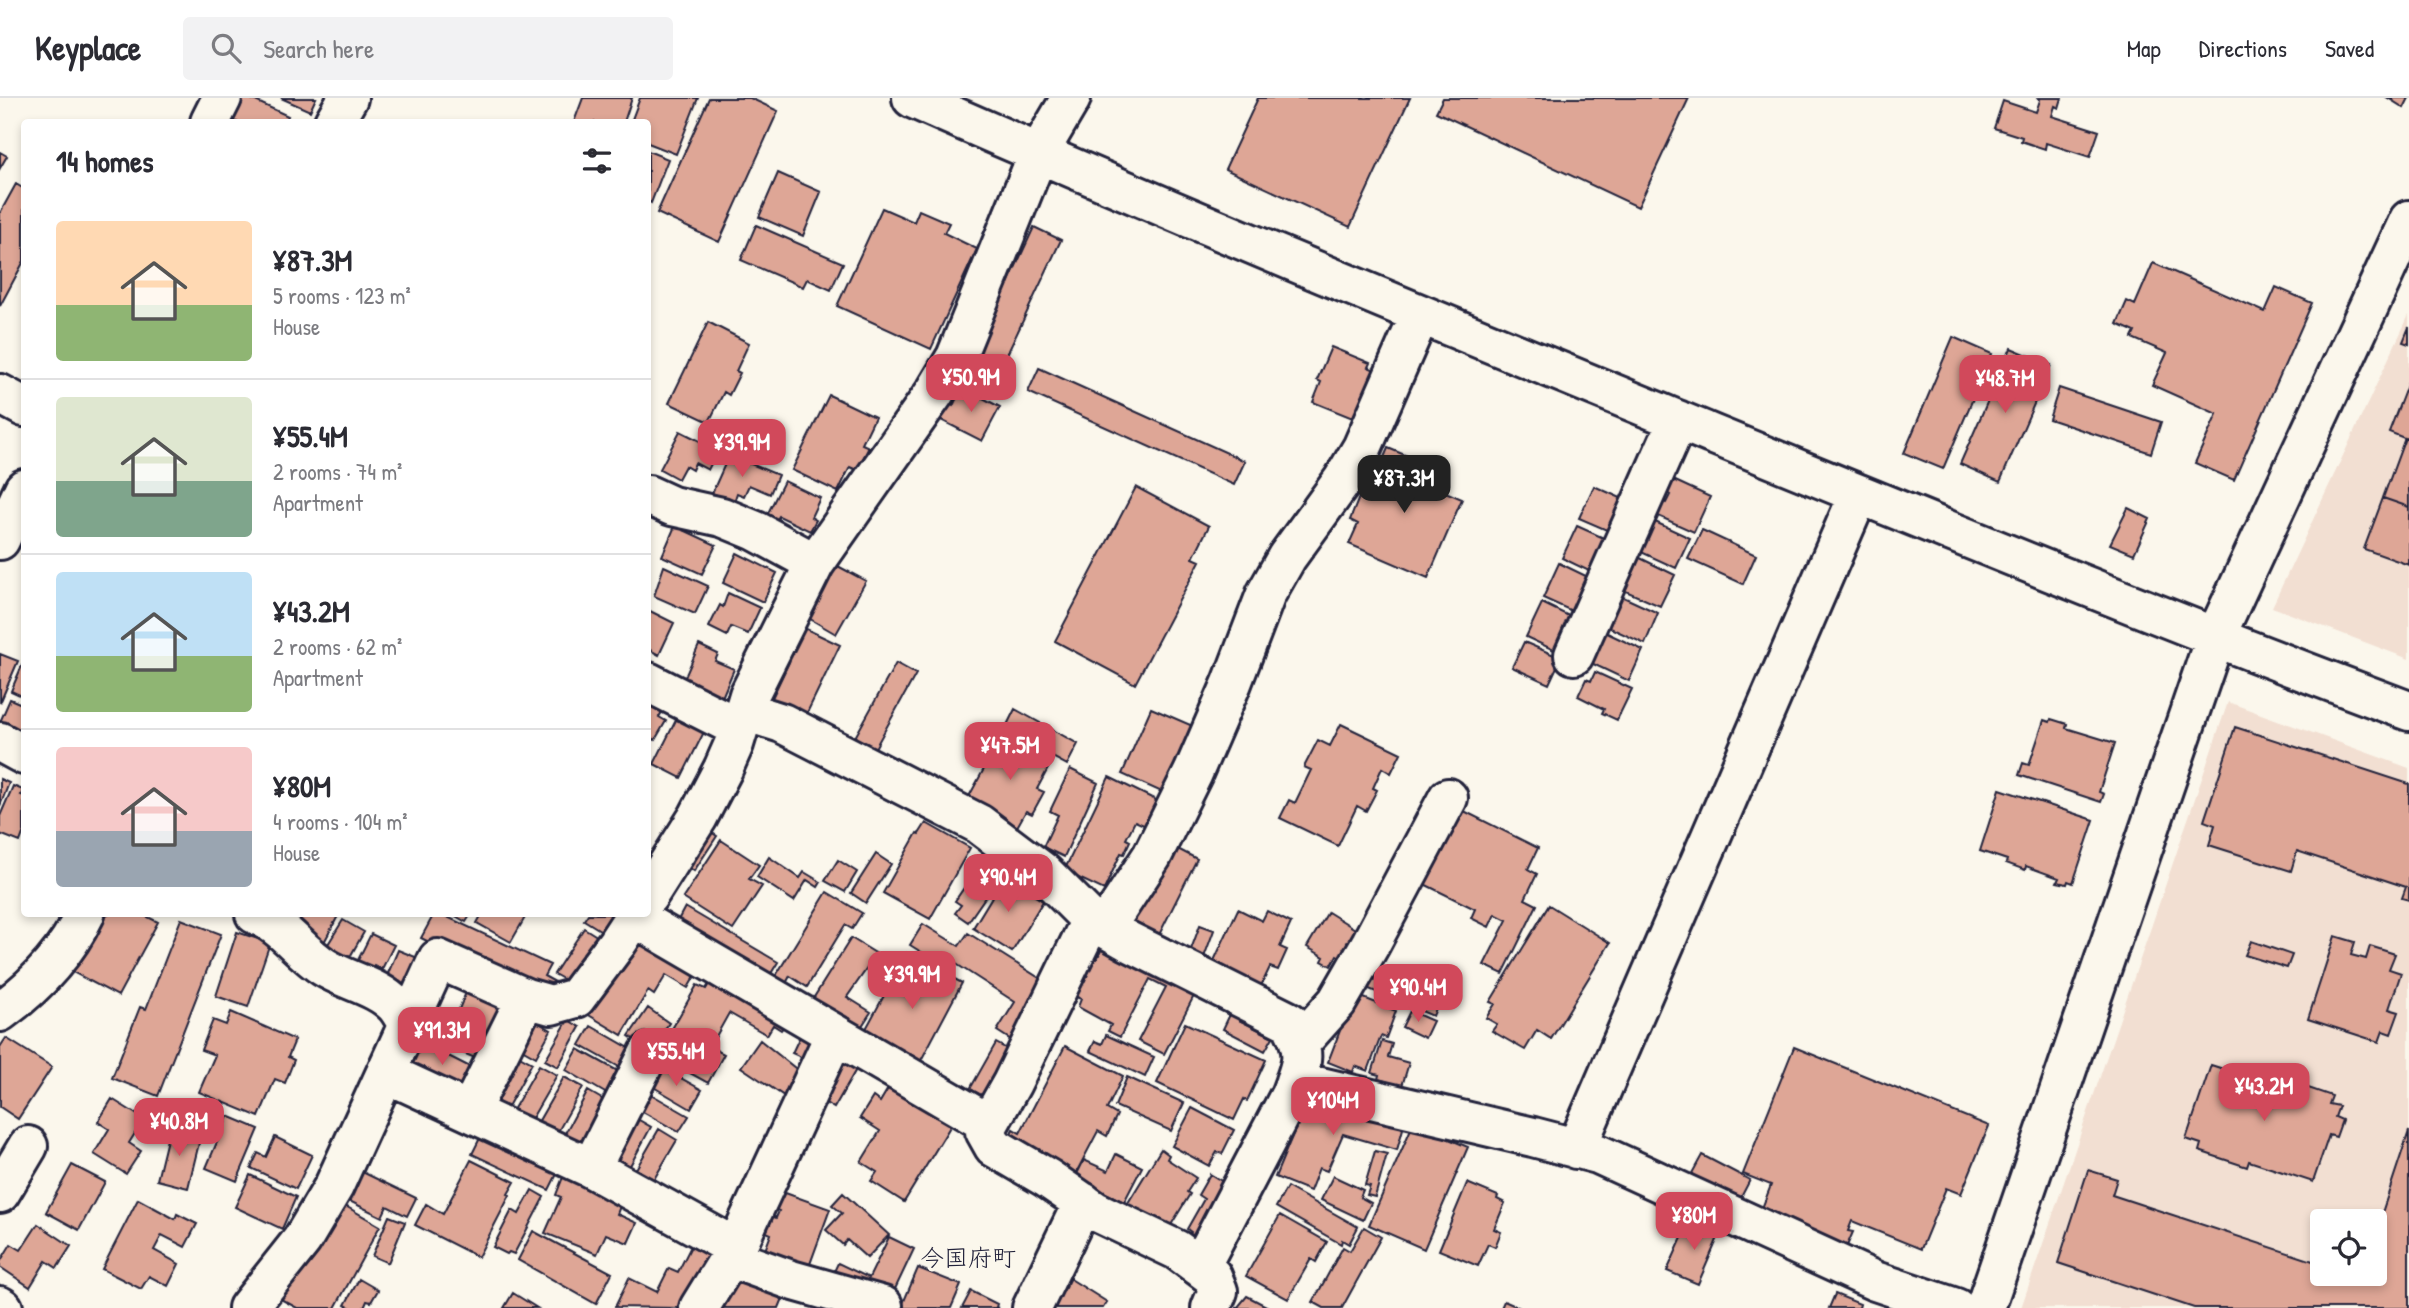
<!DOCTYPE html>
<meta charset="utf-8">
<style>
:root{--surface:#fff;--page:#f2f2f3;--text:#2b2b33;--muted:#7c7c81;--line:#e1e1e2;--accent:#d1495b}
body{margin:0;font-family:"Patrick Hand","Klee One",sans-serif;background:var(--page);color:var(--text);height:100vh;display:flex;flex-direction:column;font-size:26px;white-space:nowrap}
*{box-sizing:border-box;margin:0}
p{font-size:23px;color:var(--muted)}
.icon{flex:none;width:38px;height:38px;fill:none;stroke:currentColor;stroke-width:2;stroke-linecap:round;stroke-linejoin:round}
.map{position:relative;flex:1;overflow:hidden}
.side{position:absolute;left:21px;top:21px;width:630px;height:798px;display:flex;flex-direction:column;background:var(--surface);border-radius:7px;box-shadow:0 4px 10px #0003}
.side>*{flex:none}
.tools{position:absolute;left:2310px;top:1111px;display:grid;gap:14px}
.tools a{display:grid;place-items:center;width:77px;height:77px;border-radius:7px;background:var(--surface);box-shadow:0 4px 10px #0003;font-size:35px}
.price{position:absolute;translate:-50% -60px;padding:0 16px;border-radius:14px;background:var(--accent);color:#fff;font-size:23px;line-height:46px;filter:drop-shadow(0 2px 4px #0008)}
.price::after{content:'';position:absolute;left:50%;top:42px;width:21px;height:16px;margin-left:-10px;background:inherit;clip-path:polygon(0 0,100% 0,50% 100%)}
.price.current{background:#222;color:#fff}
ul{padding:0;list-style:none}
li{display:flex;align-items:center;gap:21px;height:175px;padding:0 35px}
li+li{border-top:2px solid var(--line)}
li span{display:grid;place-items:center;flex:none;width:196px;height:140px;border-radius:7px;color:#555}
li>.icon{margin-inline-start:auto}
span .icon{width:84px;height:84px;fill:#fffc;stroke-width:1}
li b{font-size:30px}
h2{display:flex;justify-content:space-between;align-items:center;height:84px;padding:0 35px;font-size:30px}
header{display:flex;align-items:center;gap:42px;box-sizing:border-box;height:98px;padding:0 35px;background:var(--surface);border-bottom:2px solid var(--line)}
header strong{font-size:33px}
nav{display:flex;gap:38px;margin-inline-start:auto;font-size:24px}
.search{width:490px;height:63px;background:var(--page);display:flex;align-items:center;gap:18px;box-sizing:border-box;padding:0 24px;border-radius:7px;color:var(--muted);font-size:26px}
.map>svg:first-child{display:block}
.built{fill:#f2dfd2;fill-rule:evenodd}
.building{fill:#dea696;stroke:#22223b;stroke-width:2}
.lines{fill:none;stroke-linecap:round;stroke-linejoin:round}
.minor-casing{stroke:#22223b;stroke-width:44}
.minor{stroke:#fbf7ec;stroke-width:38}
.labels{text-anchor:middle;stroke-width:7;stroke-linejoin:round;paint-order:stroke}
.neighbourhood-label{font-size:24px;fill:#22223b;stroke:#fbf7ec}
</style>
<header>
<strong>Keyplace</strong>
<div class="search"><svg class="icon" aria-label="search" viewBox="0 0 24 24"><circle cx="10" cy="10" r="6"/><path d="M15 15l6 6"/></svg>Search here</div>
<nav><a>Map</a><a>Directions</a><a>Saved</a></nav>
</header>
<div class="map">
<svg width="2409" height="1210" viewBox="0 0 2409 1210">
<rect width="100%" height="100%" fill="#fbf7ec"/>
<filter id="ink" filterUnits="userSpaceOnUse"><feTurbulence type="fractalNoise" baseFrequency=".0143" numOctaves="2"/><feDisplacementMap in="SourceGraphic" scale="14" xChannelSelector="R" yChannelSelector="G"/><feConvolveMatrix kernelMatrix="1 2 1 2 8 2 1 2 1" color-interpolation-filters="sRGB"/></filter>
<g filter="url(#ink)">
<!-- built -->
<path class="built" d="M2409,217V561L2272,509Z
M2228,604L2409,670V1210H2021ZM2322,1124H2375V1176H2322Z"/>
<!-- building -->
<path class="building" d="M238,0H249L288,18L286,22L291,24H227Z
M281,0H316L310,13Z
M583,0H632L624,24H574Z
M640,0H698L676,56L648,45V24H631Z
M709,0H750L778,13L719,144L657,115Z
M1258,0H1410L1350,129L1225,71Z
M1443,0H1689L1638,109L1436,14Z
M2038,0H2062L2059,10L2055,8L2052,18L2099,33L2090,59L2046,45L2045,51L2021,43L2022,39L1994,30L2003,3L2036,14L2040,2Z
M2388,0H2409L2404,10Z
M648,53L668,61L651,105L648,103Z
M0,54L7,58L0,70Z
M778,75L821,94L803,138L759,119Z
M16,86L24,91V163L0,208V115Z
M882,110L914,124L919,112L949,125L944,135L977,151L931,251L837,208Z
M756,127L843,165L831,192L807,181L803,189L741,162Z
M1034,129L1061,142L995,282L969,270Z
M2153,165L2265,214L2276,189L2312,205L2234,382L2195,365L2217,316L2152,287L2167,255L2132,240L2135,234L2117,226L2127,203L2135,207Z
M708,224L749,245L736,273L740,275L729,297L724,294L709,324L669,305Z
M2409,229V246L2403,244Z
M1953,239L1992,256L1943,371L1904,355Z
M1331,249L1370,265L1368,269L1380,274L1360,323L1313,304L1321,284L1317,282Z
M2011,250L2051,267L2000,384L1960,366Z
M1039,270L1245,363L1234,387L1028,294Z
M2409,282V342L2389,334Z
M962,289L1000,309L982,343L941,322L949,306L953,308Z
M2059,290L2161,324L2151,355L2049,321Z
M829,297L875,319L862,346L869,349L857,372L850,369L838,394L792,372Z
M680,333L718,352L708,372L695,365L692,372L685,368L678,381L660,371Z
M2405,340L2409,342V409L2383,400Z
M1388,350L1429,367L1422,384L1462,401L1428,480L1349,446L1358,426L1350,422L1362,392L1369,395Z
M729,357L778,377L770,396L749,387L744,398L737,395L734,404L712,395Z
M1671,381L1710,399L1694,434L1656,417L1662,403L1666,405L1670,397L1665,394Z
M784,383L820,400L811,419L816,422L810,433L779,418L776,423L766,419Z
M1594,388L1623,401L1609,433L1579,420Z
M1136,389L1209,428L1193,460L1200,463L1135,586L1055,543Z
M2383,400L2409,409V467L2364,451Z
M2128,410L2150,421L2134,456L2110,446Z
M1653,423L1690,440L1676,470L1639,453Z
M675,428L716,447L702,476L662,458Z
M1577,428L1606,441L1591,474L1562,460Z
M1702,432L1756,457L1743,486L1688,461Z
M737,455L777,475L763,504L723,485Z
M1636,458L1675,477L1660,508L1621,491Z
M1559,465L1590,480L1574,514L1543,500Z
M834,466L866,483L836,536L805,518Z
M664,468L708,488L695,516L654,498Z
M728,495L760,510L748,536L731,529L727,538L709,529L720,507L723,509Z
M1619,497L1658,515L1645,546L1606,528Z
M1542,505L1573,520L1558,554L1526,539Z
M648,512L674,525L659,557L648,551Z
M802,529L840,547L805,619L771,602L789,564L786,563Z
M1605,534L1643,552L1629,583L1591,565Z
M1524,544L1561,560L1549,586L1512,569Z
M699,547L718,556L715,563L734,571L721,602L682,586Z
M0,556L18,563L0,605Z
M24,563V599L11,593Z
M896,565L916,576L874,652L854,641Z
M1595,574L1632,591L1617,622L1602,615L1604,611L1578,598L1586,581L1591,583Z
M10,601L24,607V635L0,624Z
M648,606L662,614L659,619L666,623L655,642L649,639L648,643Z
M1151,610L1195,629L1166,696L1122,676Z
M1015,611L1078,646L1067,667L1004,633Z
M679,616L706,630L681,680L654,666Z
M2051,621L2067,626L2066,630L2115,645L2099,694L2104,696L2101,704L2019,677L2023,665L2029,667L2044,622L2050,624Z
M1341,626L1401,655L1391,675L1382,670L1373,690L1377,692L1366,713L1357,708L1338,748L1280,720L1289,702L1295,705L1311,672L1304,669L1318,642L1330,648Z
M2235,629L2409,686V802L2402,800L2406,789L2297,753L2291,773L2209,747L2215,727L2204,723Z
M1002,638L1051,665L1037,691L1044,694L1032,716L1026,713L1017,729L967,702Z
M1070,671L1098,685L1064,759L1043,749L1058,717L1050,713Z
M1109,679L1160,704L1148,729L1135,723L1126,741L1130,743L1124,756L1121,755L1104,792L1064,773Z
M0,681L9,685L0,708Z
M13,688L23,692L21,697L24,698V733L20,744L0,736V718Z
M2000,691L2094,722L2073,785L2068,783L2067,786L2057,784L2059,780L2026,768L2025,772L2006,765L2007,762L1980,753Z
M1460,711L1538,750L1528,771L1537,776L1525,801L1537,807L1503,876L1484,867L1507,822L1495,816L1489,829L1471,820L1475,811L1424,786Z
M926,725L970,750L930,821L883,795L917,735L919,736Z
M705,730L717,738L694,773L683,765Z
M721,742L759,767L749,781L762,788L733,832L683,800Z
M1170,747L1197,761L1159,837L1131,823Z
M991,750L1010,763L968,824L955,815L961,807L955,803Z
M876,756L891,766L866,805L851,795Z
M769,759L800,780L804,774L821,784L818,789L807,782L794,803L757,779Z
M838,762L857,774L845,794L825,783Z
M1004,779L1043,803L1012,854L973,830Z
M827,794L862,815L852,831L845,827L807,889L790,878L783,891L772,884Z
M1549,807L1610,845L1551,941L1537,932L1525,952L1492,933L1497,926L1486,920L1495,906L1490,904Z
M685,809L778,864L764,887L677,824Z
M1238,811L1262,823L1267,813L1291,825L1280,849L1287,852L1278,872L1270,869L1260,890L1212,867Z
M1328,814L1360,834L1344,861L1337,857L1331,868L1322,863L1324,859L1307,849Z
M107,816H142L158,824L118,898L69,872L87,838L94,841Z
M293,816H339L321,850L287,827Z
M434,816H441L550,867L544,878L555,884L548,896L536,898L421,840Z
M452,816H471L466,824Z
M482,816H527L511,844L477,825Z
M588,816H623L608,837L584,822Z
M181,821L221,836L158,998L112,980L140,909L146,911Z
M343,822L364,834L347,864L325,851Z
M923,826L959,848L968,835L1052,888L1019,947L997,933L1015,904L947,860L942,867L910,847Z
M1200,827L1214,832L1203,862L1189,857Z
M584,830L603,842L566,891L559,887L563,881L554,876Z
M237,834L270,845L248,909L216,898Z
M371,836L394,847L382,871L374,867L368,879L353,872Z
M2335,838L2355,844L2351,857L2366,861L2370,848L2395,856L2389,871L2401,875L2389,911L2399,914L2391,936L2383,933L2379,944L2308,921Z
M851,840L877,856L847,899L871,914L858,934L811,904Z
M633,841L695,878L688,890L666,877L654,897L648,893L622,937L587,916Z
M2251,843L2292,857L2287,870L2245,857Z
M1104,846L1196,894L1164,956L1138,943L1166,889L1150,881L1120,939L1108,933L1111,927L1078,909L1081,901L1074,898L1094,860L1097,861Z
M398,852L418,860L403,896L383,887Z
M907,855L962,885L917,970L861,940Z
M1371,869L1441,898L1433,918L1362,888Z
M709,886L784,928L781,932L773,927L767,937L729,915L710,949L724,956L708,985L657,957L697,887L706,891Z
M467,892L505,908L482,963L444,947Z
M1354,896L1396,913L1386,940L1381,938L1368,973L1355,968L1353,974L1328,964Z
M648,910L669,925L650,953L629,938Z
M1233,910L1242,915L1239,922L1273,939L1265,953L1223,931Z
M1410,913L1433,923L1425,940L1402,929Z
M231,914L295,942L288,959L294,962L285,985L275,981L259,1019L199,994L215,957L201,952L213,922L226,927Z
M530,920L551,932L536,959L515,947Z
M568,922L580,929L558,969L545,962Z
M1185,925L1266,962L1247,1003L1244,1001L1234,1022L1157,985Z
M591,928L631,951L621,970L580,947Z
M801,936L816,944L807,962L792,955Z
M1106,937L1154,959L1145,979L1090,953L1095,943L1102,946Z
M6,940L52,969L18,1021L0,1009V949Z
M760,942L800,974L784,998L741,969Z
M419,943L476,972L464,996L407,967Z
M1382,943L1392,946L1388,959L1409,965L1402,988L1378,981L1379,977L1372,975Z
M996,945L1014,955L989,1001L970,991Z
M1065,948L1123,978L1107,1011L1117,1017L1107,1038L1098,1033L1076,1075L1050,1061L1006,1046L1013,1031L1020,1035Z
M1794,949L1989,1028L1961,1096L1946,1090L1921,1151L1852,1123L1848,1133L1853,1134L1847,1148L1761,1113L1771,1087L1743,1076Z
M578,951L625,977L612,999L566,972Z
M516,956L532,965L505,1014L488,1005Z
M837,956L858,968L834,1010L814,998Z
M539,967L557,977L531,1022L513,1012Z
M2211,967L2282,990L2285,982L2332,998L2329,1006L2339,1008L2335,1019L2342,1022L2336,1039L2329,1037L2313,1084L2249,1063L2247,1069L2199,1053L2201,1046L2186,1041Z
M661,969L702,992L691,1011L650,987Z
M564,979L583,989L556,1037L537,1026Z
M1127,979L1184,1005L1171,1033L1115,1008Z
M889,989L951,1027L904,1104L871,1083L877,1074L861,1064L880,1033L860,1020L873,999L880,1004Z
M642,991L689,1018L679,1034L632,1008Z
M588,993L607,1004L581,1049L563,1039Z
M1309,998L1406,1020L1397,1052L1343,1036L1327,1073L1319,1070L1310,1093L1275,1079Z
M112,1001L144,1021L129,1045L141,1053L126,1076L94,1056L109,1031L98,1024Z
M1192,1010L1234,1032L1222,1056L1217,1054L1209,1068L1172,1048Z
M228,1018L259,1031L237,1083L206,1070Z
M632,1018L651,1029L626,1075L607,1064Z
M1413,1026L1468,1049L1424,1151L1369,1127Z
M170,1029L201,1037L188,1090L157,1082Z
M659,1031L677,1042L650,1088L632,1078Z
M484,1032L561,1068L549,1092L472,1056Z
M2409,1033V1210H2194L2058,1165L2088,1072L2117,1081L2112,1097L2322,1166V1176H2353L2361,1178V1176H2375V1136Z
M275,1039L312,1057L296,1091L251,1070L258,1055L266,1059Z
M1161,1051L1169,1057L1167,1061L1196,1080L1187,1094L1190,1096L1171,1127L1181,1132L1123,1113Z
M1375,1053L1387,1056L1375,1099L1367,1097L1370,1088L1365,1087Z
M1116,1056L1142,1069L1124,1104L1075,1080L1084,1062L1108,1073Z
M1702,1057L1750,1082L1738,1105L1690,1079Z
M471,1062L515,1084L508,1096L510,1097L478,1159L415,1127L426,1106L443,1116Z
M72,1067L105,1084L79,1132L46,1114Z
M350,1068L416,1100L407,1118L387,1108L382,1119L337,1097Z
M1210,1076L1233,1090L1196,1155L1183,1148L1191,1134L1187,1131L1204,1101L1198,1097Z
M250,1077L296,1099L282,1131L235,1109Z
M1333,1078L1363,1092L1360,1099L1371,1105L1363,1122L1321,1102Z
M563,1079L622,1103L617,1116L637,1125L628,1145L606,1136L597,1156L545,1135L561,1099L556,1097Z
M1467,1085L1498,1098L1497,1101L1505,1105L1494,1131L1501,1134L1495,1149L1488,1146L1478,1168L1439,1152Z
M1287,1089L1358,1129L1349,1146L1342,1142L1341,1146L1276,1109Z
M532,1092L544,1099L514,1156L509,1154L507,1156L493,1149L512,1112L519,1116Z
M777,1092L830,1111L806,1177L764,1155L771,1136L764,1133L770,1117L776,1120L779,1113L771,1110Z
M843,1095L889,1137L867,1160L847,1142L843,1147L826,1132L842,1115L832,1107Z
M138,1101L175,1121L177,1116L197,1126L185,1149L162,1137L154,1152L179,1166L168,1188L149,1178L141,1191L102,1171Z
M335,1102L380,1128L335,1210H297L277,1199Z
M1280,1117L1327,1144L1316,1164L1311,1161L1288,1201L1246,1178Z
M389,1118L405,1124L388,1165L372,1158Z
M1690,1122L1720,1135L1698,1186L1667,1173Z
M38,1126L71,1148L57,1170L46,1163L30,1189L0,1169V1164L11,1146L21,1152Z
M1364,1129L1381,1139L1342,1210H1324L1313,1204L1343,1149L1350,1153Z
M533,1133L612,1175L596,1206L518,1162Z
M889,1139L914,1151L887,1208L830,1182L838,1165L869,1180Z
M693,1144L710,1153L682,1210L615,1209L629,1180L657,1194L669,1170L678,1174Z
M918,1170L961,1187L951,1210H901Z
M732,1176L784,1198L779,1210H718Z
M1069,1180L1107,1204L1103,1210H1049Z
M359,1181L378,1192L371,1204L367,1203L364,1210H351L345,1207Z
M971,1193L997,1206L996,1209L998,1210H962Z
M513,1195L537,1210H504Z
M1835,1196L1860,1206L1859,1210H1829Z
M1247,1198L1270,1210H1237Z
M1504,1203L1520,1210H1501Z"/>
<g class="lines">
<!-- minor casing -->
<g class="minor-casing">
<path id="minor" d="M912,0C1177,117 1446,227 1714,337C1945,431 2175,526 2409,613
M210,24L222,0
M334,24L348,0
M0,296L24,309
M648,397L672,408L722,419L756,433L815,465
M0,442L24,391
M1574,557L1678,322
M648,584L739,630
M744,613L782,625L979,726L1044,775L1091,822L1128,843L1290,924C1308,955 1302,966 1290,997L1200,1169
M0,644L24,657
M648,798L698,719L723,671L734,646L749,597L815,465L935,294L956,259L1038,56L1071,0
M255,816C283,827 299,853 324,869C346,883 378,888 396,908C401,914 404,921 408,926
M634,819L989,1026
M1091,822L1012,985L985,1033L994,1049L1047,1080L1095,1113L1177,1152L1212,1178L1218,1193L1211,1210
M1105,830L1152,758L1193,675L1232,585L1266,496L1287,459L1343,382L1362,350L1420,217
M0,914C36,888 66,856 85,816
M1301,944L1337,904L1371,845L1448,700
M386,975L591,1070L736,1150
M1295,983L1533,1039L1598,1056L1875,1183L1956,1210
M470,1013L526,900
M1576,1051L1859,396
M591,1070L649,955
M0,1095L28,1048
M730,1160L791,1182L883,1208L882,1210
M0,1208L3,1210
M248,1210L302,1142L334,1088L438,861L526,900L551,907L576,900L617,845L636,816
M699,1210L736,1150L835,936
M1032,1210L1083,1104
M1985,1210L2215,540L2409,122"/>
</g>
<!-- minor -->
<use href="#minor" class="minor"/>
</g>
</g>
<g class="labels">
<!-- neighbourhood labels -->
<g class="neighbourhood-label">
<text x="968" y="1168">今国府町</text>
</g>
</g>
</svg>
<div class="tools">
<a><svg class="icon" aria-label="locate" viewBox="0 0 24 24"><circle cx="12" cy="12" r="6"/><path d="M12 2v4M12 18v4M2 12h4M18 12h4"/></svg></a>
</div>
<b class="price" style="left:971px;top:316px">¥50.9M</b>
<b class="price" style="left:2005px;top:317px">¥48.7M</b>
<b class="price" style="left:742px;top:381px">¥39.9M</b>
<b class="price current" style="left:1404px;top:417px">¥87.3M</b>
<b class="price" style="left:1010px;top:684px">¥47.5M</b>
<b class="price" style="left:1008px;top:816px">¥90.4M</b>
<b class="price" style="left:912px;top:913px">¥39.9M</b>
<b class="price" style="left:1418px;top:926px">¥90.4M</b>
<b class="price" style="left:442px;top:969px">¥91.3M</b>
<b class="price" style="left:676px;top:990px">¥55.4M</b>
<b class="price" style="left:2264px;top:1025px">¥43.2M</b>
<b class="price" style="left:1333px;top:1039px">¥104M</b>
<b class="price" style="left:179px;top:1060px">¥40.8M</b>
<b class="price" style="left:1694px;top:1154px">¥80M</b>
<section class="side">
<h2>14 homes<svg class="icon" aria-label="filters" viewBox="0 0 24 24"><path d="M4 7h16M4 17h16"/><circle cx="9" cy="7" r="2"/><circle cx="15" cy="17" r="2"/></svg></h2>
<ul>
<li><span style="background:linear-gradient(#ffd9b3 60%,#8fb573 0)"><svg class="icon" aria-label="home" viewBox="0 0 24 24"><path d="M3 11l9-7 9 7M6 9v11h12V9"/></svg></span><div><b>¥87.3M</b><p>5 rooms · 123 m²</p><p>House</p></div></li>
<li><span style="background:linear-gradient(#dfe7d0 60%,#7fa58c 0)"><svg class="icon" aria-label="home" viewBox="0 0 24 24"><path d="M3 11l9-7 9 7M6 9v11h12V9"/></svg></span><div><b>¥55.4M</b><p>2 rooms · 74 m²</p><p>Apartment</p></div></li>
<li><span style="background:linear-gradient(#bfe0f5 60%,#8fb573 0)"><svg class="icon" aria-label="home" viewBox="0 0 24 24"><path d="M3 11l9-7 9 7M6 9v11h12V9"/></svg></span><div><b>¥43.2M</b><p>2 rooms · 62 m²</p><p>Apartment</p></div></li>
<li><span style="background:linear-gradient(#f6c9c9 60%,#9aa5b1 0)"><svg class="icon" aria-label="home" viewBox="0 0 24 24"><path d="M3 11l9-7 9 7M6 9v11h12V9"/></svg></span><div><b>¥80M</b><p>4 rooms · 104 m²</p><p>House</p></div></li>
</ul>
</section>
</div>
